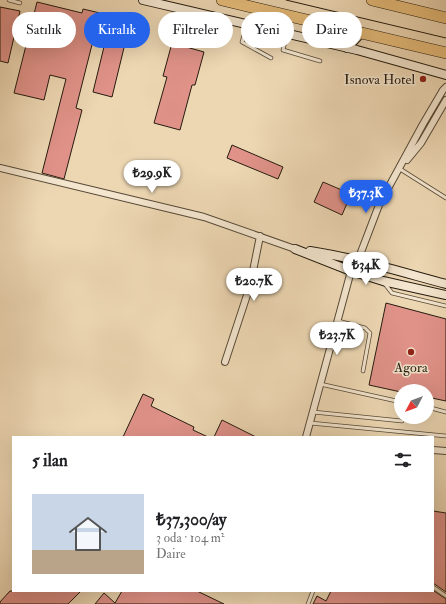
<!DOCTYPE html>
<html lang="tr">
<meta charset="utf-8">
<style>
:root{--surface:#fff;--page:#f6f6f6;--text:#202124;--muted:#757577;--line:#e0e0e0;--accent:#2563eb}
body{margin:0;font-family:"IM FELL Double Pica",serif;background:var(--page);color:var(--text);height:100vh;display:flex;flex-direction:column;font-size:15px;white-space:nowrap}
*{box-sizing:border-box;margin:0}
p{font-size:13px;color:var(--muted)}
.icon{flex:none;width:22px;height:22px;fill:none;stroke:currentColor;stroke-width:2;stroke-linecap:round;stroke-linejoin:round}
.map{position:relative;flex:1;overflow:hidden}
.sheet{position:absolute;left:12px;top:436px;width:422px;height:156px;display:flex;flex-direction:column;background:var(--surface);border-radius:0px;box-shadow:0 4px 16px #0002}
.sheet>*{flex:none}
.hud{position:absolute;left:12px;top:12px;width:422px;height:36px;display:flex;gap:8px}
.needle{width:26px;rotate:229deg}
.tools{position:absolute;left:394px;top:384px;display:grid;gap:8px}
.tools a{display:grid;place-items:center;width:40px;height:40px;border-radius:50%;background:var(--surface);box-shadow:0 4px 16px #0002;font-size:20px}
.price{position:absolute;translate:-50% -34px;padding:0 9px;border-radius:14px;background:#fff;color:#222;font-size:13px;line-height:26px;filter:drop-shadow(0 1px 2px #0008)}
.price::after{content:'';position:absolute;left:50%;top:24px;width:12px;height:9px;margin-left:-6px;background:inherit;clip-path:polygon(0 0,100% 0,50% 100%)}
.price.selected{background:var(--accent);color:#fff}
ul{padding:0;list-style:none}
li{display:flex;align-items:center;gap:12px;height:100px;padding:0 20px}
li+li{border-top:1px solid var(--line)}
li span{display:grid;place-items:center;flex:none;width:112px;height:80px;border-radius:0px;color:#555}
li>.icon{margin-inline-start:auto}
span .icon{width:48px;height:48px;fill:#fffc;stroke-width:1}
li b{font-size:17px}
h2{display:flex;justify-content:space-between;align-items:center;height:48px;padding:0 20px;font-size:17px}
.tag{padding:0 14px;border-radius:18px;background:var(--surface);box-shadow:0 4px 16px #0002;font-size:14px;line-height:36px}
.tag.selected{background:var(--accent);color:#fff}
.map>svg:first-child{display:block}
.building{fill:#e09289;stroke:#251b0e}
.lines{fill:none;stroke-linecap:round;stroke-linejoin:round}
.lane-casing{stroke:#574a37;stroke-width:4.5}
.street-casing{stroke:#574a37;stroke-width:8}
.secondary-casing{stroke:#251b0e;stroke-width:10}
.highway-casing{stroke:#251b0e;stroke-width:12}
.lane{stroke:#f3e5ce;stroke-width:3}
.street{stroke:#f3e5ce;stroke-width:6}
.secondary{stroke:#f3e5ce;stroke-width:8}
.highway{stroke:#e6bc7a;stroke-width:11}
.tram{stroke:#251b0e;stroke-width:1}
.poi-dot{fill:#8f2418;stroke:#f3e5ce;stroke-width:1.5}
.labels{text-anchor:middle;stroke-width:3;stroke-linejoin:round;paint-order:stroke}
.poi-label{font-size:14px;fill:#251b0e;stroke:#f3e5ce;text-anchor:end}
</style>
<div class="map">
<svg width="446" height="604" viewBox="0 0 446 604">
<rect width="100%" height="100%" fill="#edd7b3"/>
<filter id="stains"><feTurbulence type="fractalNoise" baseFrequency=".005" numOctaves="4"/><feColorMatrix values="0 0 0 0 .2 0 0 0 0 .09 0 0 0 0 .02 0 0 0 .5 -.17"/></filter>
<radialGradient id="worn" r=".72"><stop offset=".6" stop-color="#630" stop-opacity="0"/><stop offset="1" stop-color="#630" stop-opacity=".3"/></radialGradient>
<!-- building -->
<path class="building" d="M37,2L82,13L83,9L100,13L76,108L82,110L64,179L42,173L66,79L50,75L44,100L14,93Z
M0,7L20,11L8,63L0,61Z
M111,18L130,23L112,97L93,92Z
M172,43L204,52L195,85H192L180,130L154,123L167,77L163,76Z
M232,145L283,167L278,179L227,158Z
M323,182L351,194L342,215L314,202Z
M386,303L446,319V401L427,397V391L401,392L369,385Z
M143,394L154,399L151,406L194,427L193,430L208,437H123Z
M222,420L256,437H214Z
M433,511L446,513V592L433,583Z
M10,591H81L68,604H0V602Z
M122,591H197L224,604H95L104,593L115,603Z
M331,591H434L446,599V604H313L317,596L326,601Z"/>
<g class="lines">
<!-- lane casing -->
<g class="lane-casing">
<path id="lane" d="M9,0L20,3
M247,25L242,42L271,58
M176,28L180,9
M287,34L283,50L320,61
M211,37L216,17
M400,169L446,198
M385,284L392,293L446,306
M338,321L365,328L370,333L363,371
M320,384L401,402
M427,407L446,412
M313,412L402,421
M310,423L446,436
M433,587L446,596
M308,604L313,591"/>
</g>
<!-- street casing -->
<g class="street-casing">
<path id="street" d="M407,160L421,143L446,100
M0,168L204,217L295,249
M225,362L250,286L260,236
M306,437L351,271L358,260L379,205L423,124L443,90L446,87
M433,450L446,451"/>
</g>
<!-- secondary casing -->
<g class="secondary-casing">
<path id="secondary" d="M143,0L357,50L446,75
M320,24L327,43
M347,48L361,33
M295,249L351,271L383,281L446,295
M310,251C356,258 401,272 446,284"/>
</g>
<!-- highway casing -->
<g class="highway-casing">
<path id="highway" d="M222,0L446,53
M372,0L446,18"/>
</g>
<!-- lane -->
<use href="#lane" class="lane"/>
<!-- street -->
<use href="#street" class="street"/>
<!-- secondary -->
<use href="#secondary" class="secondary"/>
<!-- highway -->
<use href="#highway" class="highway"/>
<!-- tram -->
<path class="tram" d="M286,0L446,38"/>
</g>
<!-- markers -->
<g class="poi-dot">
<circle cx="423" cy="79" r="4"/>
<circle cx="411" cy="352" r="4"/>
</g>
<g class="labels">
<!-- poi labels -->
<g class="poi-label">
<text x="415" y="84">Isnova Hotel</text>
<text x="411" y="372" text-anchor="middle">Agora</text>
</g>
</g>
<rect width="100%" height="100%" filter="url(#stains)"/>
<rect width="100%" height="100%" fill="url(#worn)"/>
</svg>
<div class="tools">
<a><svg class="needle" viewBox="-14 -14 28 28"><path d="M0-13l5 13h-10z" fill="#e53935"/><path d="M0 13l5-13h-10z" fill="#757577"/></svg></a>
</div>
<b class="price" style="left:152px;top:194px">₺29.9K</b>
<b class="price selected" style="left:366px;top:214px">₺37.3K</b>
<b class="price" style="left:366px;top:286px">₺34K</b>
<b class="price" style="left:254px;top:302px">₺20.7K</b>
<b class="price" style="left:337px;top:356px">₺23.7K</b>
<div class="hud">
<a class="tag">Satılık</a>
<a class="tag selected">Kiralık</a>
<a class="tag">Filtreler</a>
<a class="tag">Yeni</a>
<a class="tag">Daire</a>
</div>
<section class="sheet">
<h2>5 ilan<svg class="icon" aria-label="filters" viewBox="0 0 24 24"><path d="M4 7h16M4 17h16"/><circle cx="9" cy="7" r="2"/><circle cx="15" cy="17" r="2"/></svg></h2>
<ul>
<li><span style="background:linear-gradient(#c9d6e8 70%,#b9a48a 0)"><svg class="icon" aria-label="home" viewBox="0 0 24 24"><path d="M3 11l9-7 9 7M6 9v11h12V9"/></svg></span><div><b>₺37,300/ay</b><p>3 oda · 104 m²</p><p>Daire</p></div></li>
</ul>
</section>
</div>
